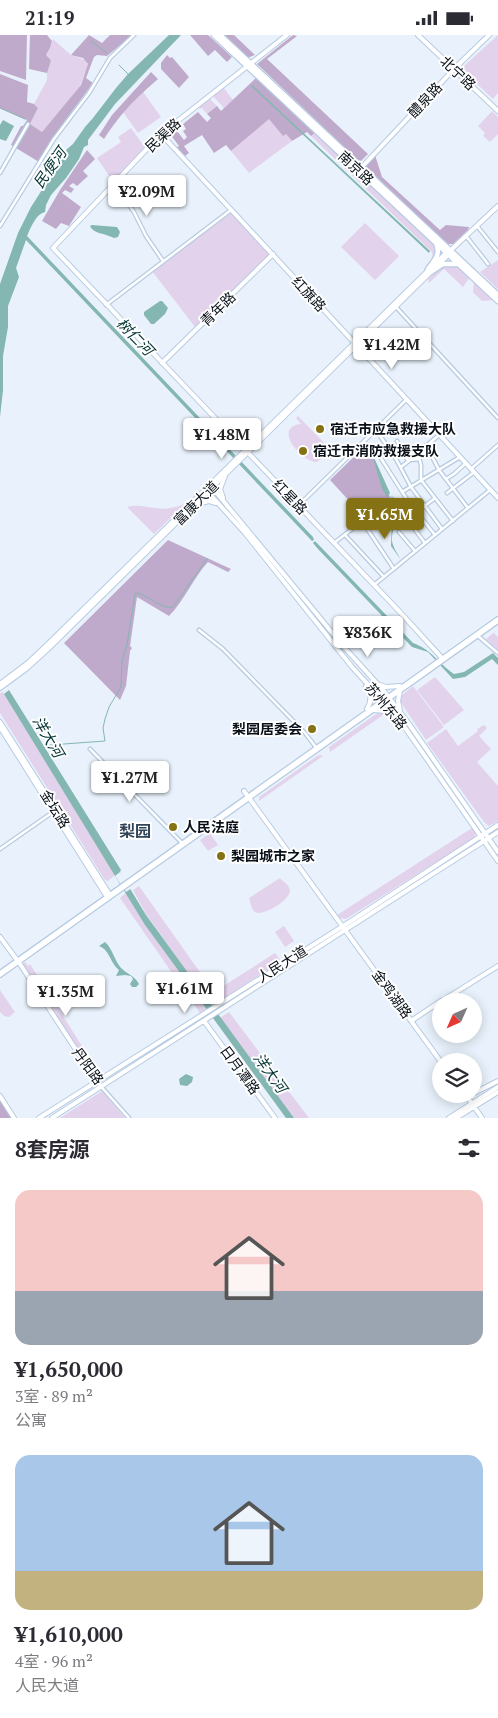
<!DOCTYPE html>
<html lang="zh">
<meta charset="utf-8">
<style>
:root{--surface:#fff;--page:#f7f7f7;--text:#2b2b33;--muted:#7c7c81;--accent:#857214}
body{margin:0;font-family:"PT Serif","Noto Sans SC",serif;background:var(--page);color:var(--text);height:100vh;display:flex;flex-direction:column;font-size:19px;white-space:nowrap}
*{box-sizing:border-box;margin:0}
p{font-size:16px;color:var(--muted)}
.icon{flex:none;width:28px;height:28px;fill:none;stroke:currentColor;stroke-width:2;stroke-linecap:round;stroke-linejoin:round}
.map{position:relative;height:1083px;overflow:hidden}
.panel{display:flex;flex-direction:column;background:var(--surface);flex:1}
.panel>*{flex:none}
.needle{width:32px;rotate:225deg}
.tools{position:absolute;left:432px;top:958px;display:grid;gap:10px}
.tools a{display:grid;place-items:center;width:50px;height:50px;border-radius:50%;background:var(--surface);box-shadow:0 2px 12px #0003;font-size:25px}
.price{position:absolute;translate:-50% -42px;padding:0 11px;border-radius:5px;background:#fff;color:#222;font-size:16px;line-height:32px;filter:drop-shadow(0 1px 2px #0008)}
.price::after{content:'';position:absolute;left:50%;top:30px;width:15px;height:11px;margin-left:-8px;background:inherit;clip-path:polygon(0 0,100% 0,50% 100%)}
.price.on{background:var(--accent);color:#fff}
ul{padding:0;list-style:none}
li{display:grid;align-content:center;gap:10px;height:265px;padding:0 15px}
li span{display:grid;place-items:center;height:155px;border-radius:15px;color:#555}
li>.icon{margin-inline-start:auto}
span .icon{width:90px;height:90px;fill:#fffc;stroke-width:1}
li b{font-size:21px}
h2{display:flex;justify-content:space-between;align-items:center;height:60px;padding:0 15px;font-size:21px}
.status{display:flex;justify-content:space-between;align-items:center;height:35px;padding:0 25px;background:var(--surface);direction:ltr}
.status svg{height:14px;fill:currentColor}
.map>svg:first-child{display:block}
.green{fill:#e3d2eb}
.forest{fill:#c0aacb}
.water{fill:#84b6b2}
.pier{fill:#e9f2fc}
.lines{fill:none;stroke-linecap:round;stroke-linejoin:round}
.stream{stroke:#84b6b2;stroke-width:1}
.street-casing{stroke:#b6cbe3;stroke-width:5}
.secondary-casing{stroke:#b6cbe3;stroke-width:6}
.primary-casing{stroke:#b6cbe3;stroke-width:7}
.highway-casing{stroke:#b6cbe3;stroke-width:8}
.street{stroke:#fff;stroke-width:2.5}
.secondary{stroke:#fff;stroke-width:4}
.primary{stroke:#fff;stroke-width:4.5}
.highway{stroke:#fff;stroke-width:5.5}
.poi-dot{fill:#857214;stroke:#fefefe;stroke-width:2}
.labels{text-anchor:middle;stroke-width:4;stroke-linejoin:round;paint-order:stroke}
.street-label{font-size:14px;fill:#080f18;stroke:#fefefe}
.poi-label{font-size:14px;font-weight:bold;fill:#080f18;stroke:#fefefe;text-anchor:start}
.water-label{font-size:15px;font-style:italic;fill:#043634;stroke:#fefefe}
.quarter-label{font-size:16px;font-weight:bold;fill:#324458;stroke:#fefefe}
</style>
<div class="status"><b>21:19</b><svg viewBox="0 0 49 12"><path d="M0 12V9h3v3zM5 12V6h3v6zM10 12V3h3v9zM15 12V0h3v12zM26 1h20v11H26zM47 4h2v5h-2z"/></svg></div>
<div class="map">
<svg width="498" height="1083" viewBox="0 0 498 1083">
<rect width="100%" height="100%" fill="#e9f2fc"/>
<!-- green -->
<path class="green" d="M498,0V58L493,64L462,35L465,30Z
M53,4L71,20L85,25L88,30L79,53L42,97L30,89L38,73L34,69L47,45V34L51,25L46,20L50,13Z
M224,53L233,65L224,73L213,61Z
M143,57L161,82L138,98L123,77Z
M210,64L217,71L207,79L202,73L200,74L199,72Z
M492,76L498,82V99L490,107L483,101L485,98L478,91Z
M269,83L283,100L286,99L292,106L249,138L231,116Z
M131,93L146,114L114,148L97,123L121,107L118,102Z
M316,98L434,209L437,216L433,224L432,217L311,101Z
M231,177L270,219L195,292L152,236Z
M365,188L399,221L375,245L341,212Z
M498,225V254L480,237Z
M443,231H458L470,242L463,252L444,234L429,248L428,244Z
M474,245L494,265L482,266L473,257Z
M298,381L332,416L330,418L326,415L324,422L317,427C301,427 272,392 301,389L296,383Z
M185,469L154,499L127,472C137,469 146,472 156,473C166,475 176,472 185,469Z
M497,595L494,598L498,602V615L486,604Z
M435,642L464,675L444,690L417,655Z
M413,651L444,692L426,705L400,666L401,661Z
M3,657L115,840L108,846L105,845L0,678V658Z
M379,677L386,678L330,717L329,712Z
M484,690L487,693L479,701L491,714L477,727L498,751V786L489,791L484,787L427,708L446,694L458,711L478,696L477,694Z
M321,720L323,721L259,766V762L317,721Z
M222,790L224,792L211,800L218,810L208,816L200,805Z
M472,793L476,798L474,803L346,884L340,883L337,880Z
M280,843C283,847 289,849 290,855C291,865 263,882 255,877C250,873 251,867 249,863Z
M139,851L214,957L275,918L281,926L212,971L146,879L133,855Z
M126,858L145,890L206,974L200,978L120,863Z
M284,891L294,906L285,912L275,897Z
M25,927L28,931L30,929L101,1041L98,1042L95,1041L23,929Z
M0,955L15,977L9,982L4,981L0,977Z
M229,977L309,1083H294L220,983Z
M102,1056L125,1083H60Z"/>
<!-- forest -->
<path class="forest" d="M0,0H27L26,45L0,36Z
M30,0H47L52,6L50,13L46,20L51,25L47,38L29,34Z
M89,0L102,8L110,0H132L107,21L97,20L94,22L86,43L93,48L67,83L39,127L11,110L21,91H23L27,85L0,73V39L28,50L27,67L34,69L38,73L30,89L42,97L81,50L88,29L83,23L71,20Z
M190,0H208L232,22L227,27L215,15L208,21Z
M224,0H234L255,20L247,23Z
M293,0L297,1L267,24L368,119L360,127L257,29Z
M167,20L170,23L172,22L189,42L179,53L161,34V28Z
M151,37L158,44C135,64 121,78 104,104L99,100L112,80Z
M256,43L315,98L311,101L307,97L292,106L286,99L283,101L269,84L231,116L226,110L214,118L202,100L184,111L189,118L185,121L177,112L179,111L170,99L168,101L169,97L174,92L184,105L187,102L183,96L186,94L183,89L198,77L207,87L211,83L207,79L217,71L221,76Z
M87,115L95,124L83,136L88,141L77,151L73,148L69,151L74,154L71,158L65,155L62,158L81,172L69,191L61,188L56,194L42,186L60,155Z
M375,120L382,142L440,195L446,190L469,192L468,195L453,209H447L366,132L365,131Z
M366,410L371,416L390,462L365,483L330,445Z
M168,505L231,534L228,537L208,527C193,543 185,565 169,581L137,562L130,611L132,613L130,616L126,651L120,665L64,608Z
M0,1065L12,1083H0Z"/>
<!-- water -->
<path class="water" d="M169,0H181L115,69L88,105V110L84,112L79,124L66,143L51,160L46,170L45,177C36,179 31,192 27,201L313,502L314,505L312,506L26,205L16,233L19,242L8,271V292L3,321V355L0,382V249L18,198L31,172L54,136L53,133H57L67,114L73,109L85,92L93,83L116,53L128,39Z
M252,50L430,216L429,218L251,51Z
M3,85L14,91L6,106L0,104V90Z
M92,190L117,192L120,197L118,202L114,203C105,198 93,199 90,191Z
M160,266H162L168,273L165,279L154,289H151L144,280V277Z
M371,416L390,458L387,462L382,454Z
M390,467C402,476 391,494 392,506C393,513 398,519 401,525L391,511L392,483L389,468Z
M315,506L413,608C431,614 439,629 454,639L464,637L493,618L498,623V630L492,624L465,642L453,644L428,617L412,612L318,514L313,508Z
M9,655L121,835L120,837L146,880L294,1083H286L145,890L4,659Z
M105,907C113,914 114,925 121,933C127,939 135,941 139,949L136,952H132L130,949L133,944L131,941L125,940L116,941L119,935C110,928 110,915 99,911Z
M186,1039L193,1042L192,1047L187,1051L180,1050L179,1044Z"/>
<!-- pier -->
<path class="pier" d="M120,837L132,853L126,857L115,841Z"/>
<g class="lines">
<!-- stream -->
<path class="stream" d="M91,6L107,18
M119,30L128,39
M0,73L25,84
M42,713L50,710L105,706L103,693L105,684L109,672L121,652L122,626L127,610L135,559L136,558C148,559 161,575 173,572L207,524"/>
<!-- street casing -->
<g class="street-casing">
<path id="street" d="M0,138L28,89
M114,150L134,177L146,201L163,226
M0,191L54,104L89,58L110,23L134,0
M477,191L498,217
M466,201L488,229
M106,270L231,175
M396,272L498,383
M376,395L396,424L411,452L442,494
M439,400L418,418L421,430V445L453,486
M397,406L408,426
M426,410L439,435L468,473
M375,414L408,466L435,500
M401,432L410,425L419,424
M471,434L498,410
M446,444L454,439L466,428
M402,457L460,422
M447,458L473,438
M298,471L406,365
M417,477L435,463
M362,486L394,534
M399,497L415,516
M345,500L384,542
M334,508L388,466L392,464L425,508
M374,550L490,455
M199,595L223,614L305,698L315,711
M478,601L498,618
M90,714L183,809
M0,814L53,777
M97,1047L129,1083"/>
</g>
<!-- secondary casing -->
<g class="secondary-casing">
<path id="secondary" d="M287,0L161,99L53,213L398,575L443,624
M418,0L498,76
M161,99L498,463
M362,132L454,34L489,0
M162,328L273,219
M211,451L344,612L383,655L409,689L498,817
M207,456L245,498L352,632L386,669L406,694L498,826
M223,463L220,454L225,441
M197,469L209,466L216,468
M0,649L29,627L47,610L447,217
M380,650L386,652L400,651
M366,651C372,659 372,666 367,674
M0,653L26,634L48,614L449,219L451,215L498,171
M400,656L398,666L400,675
M373,675L386,676L393,680
M0,687L110,860
M0,692L107,862
M244,756L441,1027
M0,902L20,929L97,1047
M442,966L498,931
M204,986L275,1083
M411,986L441,966
M474,1058L498,1046
M465,1059L482,1083
M0,1061L14,1083
M39,1083L351,886L498,790
M52,1083L498,797
M449,1083L498,1052
M456,1083L498,1057"/>
</g>
<!-- primary casing -->
<g class="primary-casing">
<path id="primary" d="M214,0L498,266
M220,0L498,260
M428,234C435,225 441,219 436,208
M431,237L443,229H457"/>
</g>
<!-- highway casing -->
<g class="highway-casing">
<path id="highway" d="M0,939L498,585"/>
</g>
<!-- street -->
<use href="#street" class="street"/>
<!-- secondary -->
<use href="#secondary" class="secondary"/>
<!-- primary -->
<use href="#primary" class="primary"/>
<!-- highway -->
<use href="#highway" class="highway"/>
</g>
<!-- markers -->
<g class="poi-dot">
<circle cx="320" cy="394" r="5"/>
<circle cx="303" cy="416" r="5"/>
<circle cx="312" cy="694" r="5"/>
<circle cx="173" cy="792" r="5"/>
<circle cx="221" cy="821" r="5"/>
</g>
<g class="labels">
<!-- street labels -->
<g class="street-label">
<text transform="translate(458 38) rotate(43)" y="5">北宁路</text>
<text transform="translate(425 65) rotate(-47)" y="5">醴泉路</text>
<text transform="translate(163 100) rotate(-43)" y="5">民渠路</text>
<text transform="translate(356 133) rotate(43)" y="5">南京路</text>
<text transform="translate(309 259) rotate(47)" y="5">红旗路</text>
<text transform="translate(218 274) rotate(-44)" y="5">青年路</text>
<text transform="translate(290 462) rotate(46)" y="5">红星路</text>
<text transform="translate(196 468) rotate(-45)" y="5">富康大道</text>
<text transform="translate(386 671) rotate(50)" y="5">苏州东路</text>
<text transform="translate(55 774) rotate(58)" y="5">金坛路</text>
<text transform="translate(282 929) rotate(-32)" y="5">人民大道</text>
<text transform="translate(392 959) rotate(54)" y="5">金鸡湖路</text>
<text transform="translate(88 1031) rotate(54)" y="5">丹阳路</text>
<text transform="translate(240 1035) rotate(54)" y="5">日月潭路</text>
</g>
<!-- poi labels -->
<g class="poi-label">
<text x="330" y="399">宿迁市应急救援大队</text>
<text x="313" y="421">宿迁市消防救援支队</text>
<text x="302" y="699" text-anchor="end">梨园居委会</text>
<text x="183" y="797">人民法庭</text>
<text x="231" y="826">梨园城市之家</text>
</g>
<!-- water labels -->
<g class="water-label">
<text transform="translate(50 133) rotate(-55)" y="5">民便河</text>
<text transform="translate(135 302) rotate(46)" y="5">树仁河</text>
<text transform="translate(48 702) rotate(59)" y="5">洋大河</text>
<text transform="translate(270 1038) rotate(54)" y="5">洋大河</text>
</g>
<!-- quarter labels -->
<g class="quarter-label">
<text x="135" y="802">梨园</text>
</g>
</g>
</svg>
<div class="tools">
<a><svg class="needle" viewBox="-14 -14 28 28"><path d="M0-13l5 13h-10z" fill="#e53935"/><path d="M0 13l5-13h-10z" fill="#7c7c81"/></svg></a>
<a><svg class="icon" aria-label="layers" viewBox="0 0 24 24"><path d="M12 4l9 5-9 5-9-5zM3 14l9 5 9-5"/></svg></a>
</div>
<b class="price" style="left:147px;top:182px">¥2.09M</b>
<b class="price" style="left:392px;top:335px">¥1.42M</b>
<b class="price" style="left:222px;top:425px">¥1.48M</b>
<b class="price on" style="left:385px;top:505px">¥1.65M</b>
<b class="price" style="left:368px;top:623px">¥836K</b>
<b class="price" style="left:130px;top:768px">¥1.27M</b>
<b class="price" style="left:185px;top:979px">¥1.61M</b>
<b class="price" style="left:66px;top:982px">¥1.35M</b>
</div>
<section class="panel">
<h2>8套房源<svg class="icon" aria-label="filters" viewBox="0 0 24 24"><path d="M4 7h16M4 17h16"/><circle cx="9" cy="7" r="2"/><circle cx="15" cy="17" r="2"/></svg></h2>
<ul>
<li><span style="background:linear-gradient(#f6c9c9 65%,#9aa5b1 0)"><svg class="icon" aria-label="home" viewBox="0 0 24 24"><path d="M3 11l9-7 9 7M6 9v11h12V9"/></svg></span><div><b>¥1,650,000</b><p>3室 · 89 m²</p><p>公寓</p></div></li>
<li><span style="background:linear-gradient(#a9c7e8 75%,#c2b280 0)"><svg class="icon" aria-label="home" viewBox="0 0 24 24"><path d="M3 11l9-7 9 7M6 9v11h12V9"/></svg></span><div><b>¥1,610,000</b><p>4室 · 96 m²</p><p>人民大道</p></div></li>
</ul>
</section>
